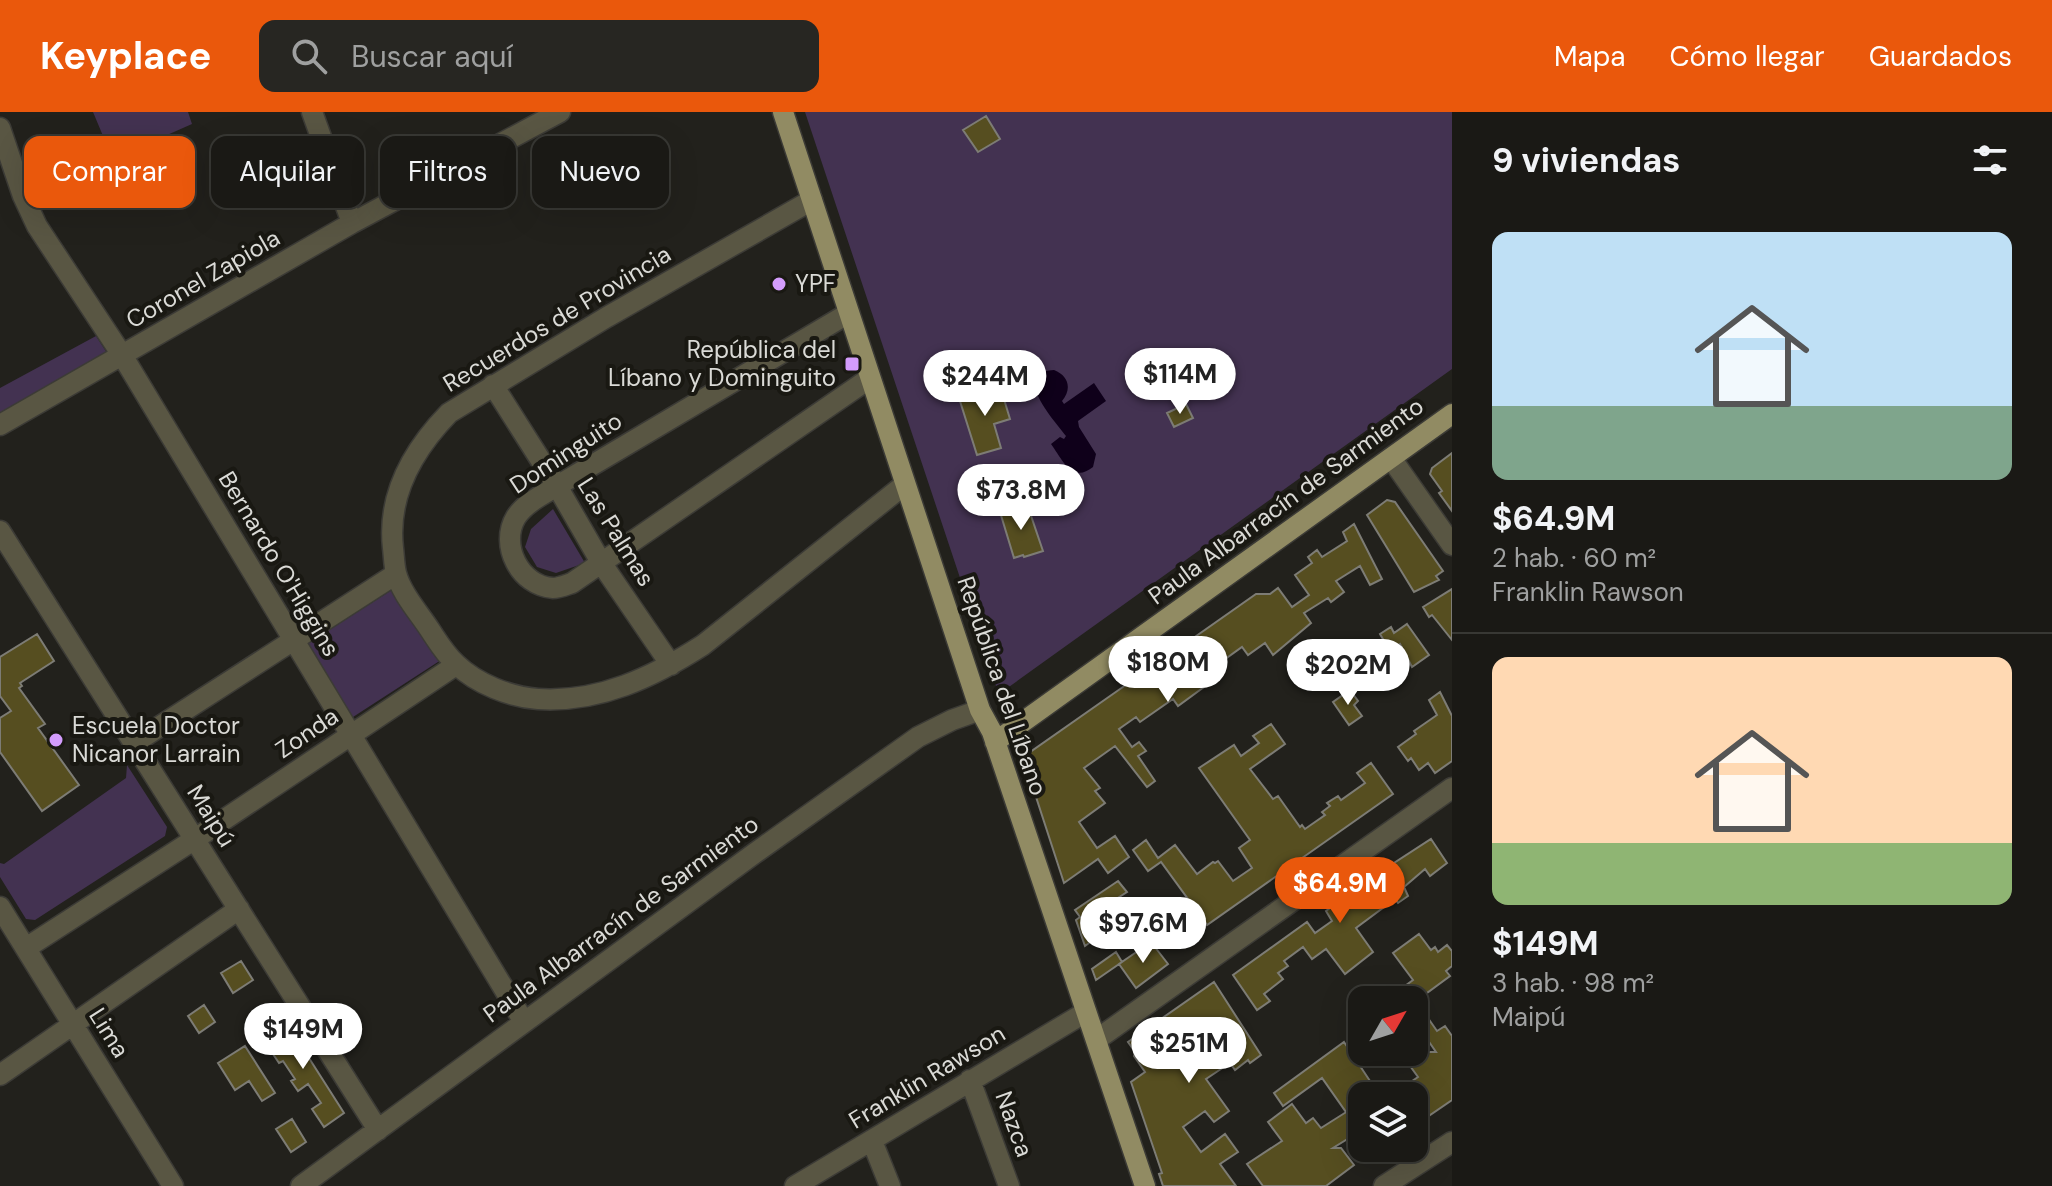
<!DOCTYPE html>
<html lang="es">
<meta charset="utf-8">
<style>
:root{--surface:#1a1915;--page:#272622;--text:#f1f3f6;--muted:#9fa0a0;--line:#383834;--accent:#ea580c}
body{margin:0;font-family:"DM Sans",sans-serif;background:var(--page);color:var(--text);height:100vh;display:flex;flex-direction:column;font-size:30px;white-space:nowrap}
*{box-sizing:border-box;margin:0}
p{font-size:26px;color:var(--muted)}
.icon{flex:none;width:44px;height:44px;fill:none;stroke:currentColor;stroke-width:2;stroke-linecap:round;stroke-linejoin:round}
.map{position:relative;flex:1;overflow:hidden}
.details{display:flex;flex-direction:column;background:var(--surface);width:600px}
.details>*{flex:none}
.guide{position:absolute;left:24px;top:24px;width:760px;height:72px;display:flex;gap:16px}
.needle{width:52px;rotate:51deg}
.fabs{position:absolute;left:1348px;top:874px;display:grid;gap:16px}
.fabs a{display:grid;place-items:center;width:80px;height:80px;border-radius:16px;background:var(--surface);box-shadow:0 8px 32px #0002,0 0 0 2px var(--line);font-size:40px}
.price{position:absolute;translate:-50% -68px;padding:0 18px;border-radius:28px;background:#fff;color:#222;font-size:26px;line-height:52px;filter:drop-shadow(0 2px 4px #0008)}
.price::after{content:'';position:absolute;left:50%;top:48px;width:24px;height:18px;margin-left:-12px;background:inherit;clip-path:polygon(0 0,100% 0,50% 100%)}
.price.current{background:var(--accent);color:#fff}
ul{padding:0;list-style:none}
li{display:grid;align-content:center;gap:16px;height:424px;padding:0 40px}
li+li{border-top:2px solid var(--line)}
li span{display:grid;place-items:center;height:248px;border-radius:16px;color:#555}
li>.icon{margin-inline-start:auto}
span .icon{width:144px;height:144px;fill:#fffc;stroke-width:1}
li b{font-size:34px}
h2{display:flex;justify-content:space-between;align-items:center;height:96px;padding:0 40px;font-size:34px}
.pill{padding:0 28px;border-radius:16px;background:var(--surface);box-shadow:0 8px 32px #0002,0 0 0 2px var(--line);font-size:28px;line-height:72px}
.pill.current{background:var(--accent);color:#fff}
header{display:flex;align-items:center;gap:48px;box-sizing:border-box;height:112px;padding:0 40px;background:var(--accent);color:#fff}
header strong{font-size:38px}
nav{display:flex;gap:44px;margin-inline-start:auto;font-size:28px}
.search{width:560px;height:72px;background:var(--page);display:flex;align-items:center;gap:20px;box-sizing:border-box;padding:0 28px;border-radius:16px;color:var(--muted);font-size:30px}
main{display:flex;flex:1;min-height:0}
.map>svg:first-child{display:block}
.green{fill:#433251}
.water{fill:#0f001a}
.building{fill:#564e20;stroke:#7d7c75;stroke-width:2;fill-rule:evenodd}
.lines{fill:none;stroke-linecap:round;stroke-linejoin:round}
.minor-casing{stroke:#3c3b36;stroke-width:23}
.major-casing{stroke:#3c3b36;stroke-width:23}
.minor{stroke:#595643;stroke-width:20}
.major{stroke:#918b63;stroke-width:20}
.poi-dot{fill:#d39cfc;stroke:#191812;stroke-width:3}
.labels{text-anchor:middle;stroke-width:8;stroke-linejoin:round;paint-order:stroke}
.street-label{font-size:24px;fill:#dadad6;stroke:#191812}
.poi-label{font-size:24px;fill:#dadad6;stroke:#191812;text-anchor:start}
</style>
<header>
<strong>Keyplace</strong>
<div class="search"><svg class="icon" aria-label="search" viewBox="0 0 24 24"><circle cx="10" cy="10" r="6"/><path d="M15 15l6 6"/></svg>Buscar aquí</div>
<nav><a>Mapa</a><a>Cómo llegar</a><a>Guardados</a></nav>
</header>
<main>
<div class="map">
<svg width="1452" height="1074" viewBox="0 0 1452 1074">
<rect width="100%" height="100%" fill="#22211c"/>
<!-- green -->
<path class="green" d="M93,0H188L192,12L115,46L111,43Z
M805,0H1452V257L1006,577L996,574Z
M96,224L107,241L0,307V276Z
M553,397L585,451L556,461L537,455L525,435L531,417Z
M395,476L441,548L353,605L307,532Z
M127,653L167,715L165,724L35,808L26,807L0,765V751L4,752L126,666Z"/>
<!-- water -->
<path class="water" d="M1054,258C1069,264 1072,277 1062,289L1064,292L1094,271L1106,289L1078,309L1079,315L1096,342L1093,355C1072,372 1062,347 1051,332L1060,325L1064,327L1066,324C1055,309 1009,260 1054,258Z"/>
<!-- building -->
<path class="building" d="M986,4L1000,27L978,40L963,18Z
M1000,274L1010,307L994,312L1001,336L977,343L959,286Z
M1186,292L1193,306L1174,315L1167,301Z
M1452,341V399L1439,381L1442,379L1430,362L1432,356Z
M1387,388L1395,390L1443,459L1436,464L1439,468L1414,480L1367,403Z
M1027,392L1043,439L1024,445L1023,443L1014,446L1000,400Z
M1354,412L1382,467L1370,473L1360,454L1336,469L1344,480L1331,490L1328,486L1304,501L1311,511L1273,543L1265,531L1248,543L1242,535L1217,553L1223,561L1178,594L1173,587L1140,610L1136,605L1119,617L1132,635L1139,630L1146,639L1138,644L1155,669L1147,675L1115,634L1084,656L1100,676L1095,679L1105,691L1079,710L1097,736L1115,724L1129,745L1108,761L1098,747L1064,771L1024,648L1026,643L1160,549L1168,559L1199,537L1192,527L1256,482H1270L1278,476L1292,495L1309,483L1295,463L1312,451L1308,445L1317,438L1322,445L1347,429L1343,420Z
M1452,477V528L1432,503L1429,505L1423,495Z
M1407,512L1429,543L1412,555L1400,532L1390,539L1380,522L1391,515L1394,521Z
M37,522L54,549L20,571L22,574L19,576L45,612L38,616L79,673L42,699L0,640V606L11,599L0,584V545Z
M1350,578L1358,589L1354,593L1362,604L1349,613L1333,590Z
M1440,580L1452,604V649L1435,661L1428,651L1419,658L1411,646L1408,649L1398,635L1416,622L1414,619L1437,603L1429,588Z
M1271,612L1285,632L1250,657L1273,687L1278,684L1300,715L1302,713L1305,717L1325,703L1322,700L1330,694L1327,691L1338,684L1341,688L1365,671L1357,661L1371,651L1393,682L1207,813L1161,750L1148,759L1133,738L1146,728L1158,746L1175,733L1197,762L1213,750L1215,751L1218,749L1233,769L1252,756L1239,736L1250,728L1199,656L1234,633L1241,644L1259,631L1253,624Z
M1431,727L1447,751L1430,764L1425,757L1404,775L1408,784L1398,791L1395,787L1356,816L1373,840L1345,862L1326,837L1312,847L1303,835L1284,849L1288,854L1278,861L1283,867L1264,882L1270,889L1257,898L1233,863L1307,810L1315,821L1332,809L1326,799L1359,775L1361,778L1379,765L1377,762Z
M1118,769L1127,780L1113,789L1125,805L1085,834L1076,808L1080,805L1075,798Z
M1419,822L1431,838L1435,835L1438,840L1447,833L1452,839V854L1446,859L1450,864L1416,889L1405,874L1413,868L1393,841Z
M1151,830L1168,852L1136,876L1119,852Z
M1116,840L1122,850L1096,868L1092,857Z
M241,849L253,868L233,881L221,861Z
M1214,870L1261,943L1250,951L1248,948L1235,958L1230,951L1206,967L1229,999L1214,1010L1205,999L1183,1015L1201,1040L1225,1022L1238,1040L1220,1052L1236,1074H1163L1159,1062L1162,1061L1131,970L1145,960L1134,944L1135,940L1128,930ZM1221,908L1237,932L1215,947L1199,923Z
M1414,886L1437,919L1445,914L1452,924V988L1414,1014V984H1390L1418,965L1400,940H1436L1414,908Z
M204,893L215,910L199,921L188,904Z
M286,910L344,1001L324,1015L312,997L321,991L308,972L298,979L291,969L295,967L283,949L279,951L261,924Z
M1344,930L1380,984H1362V989L1346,1000L1322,966L1283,994L1274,981Z
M245,934L275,981L262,989L249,969L235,978L218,951Z
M1292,992L1306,1011L1313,1006L1321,1016L1351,997L1362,1014V1018L1333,1036H1341L1354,1053L1326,1074H1263L1247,1052L1282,1029L1268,1010Z
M292,1007L306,1030L291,1040L276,1017Z"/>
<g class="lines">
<!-- minor casing -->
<g class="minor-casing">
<path id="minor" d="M312,0L352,111
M0,16L23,84L37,114L122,243L524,910
M812,88L607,205L449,301C413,338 387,383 393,436C394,444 394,453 396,461C401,481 419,501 430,518C438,530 445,542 456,552C477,572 510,585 538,587C599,591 653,565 703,533L904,373
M849,201L557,374C544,382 525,391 516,405C499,433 520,474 553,476C559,476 566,473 572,471L870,266
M493,273L557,374L602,452L671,553
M0,313L352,111L560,0
M1391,346L1452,433
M0,419L378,1018
M134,631L396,462
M0,795L173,1074
M26,836L195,727L456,553
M1096,928L1452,676
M0,963L239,797
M970,968L1009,1074
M872,1029L890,1074
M301,1074L755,741L918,625L952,608L980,598
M795,1074L1086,900
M1384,1074L1452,1030"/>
</g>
<!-- major casing -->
<g class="major-casing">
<path id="major" d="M783,0L980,598L992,620L1145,1074
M995,630L1452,302"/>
</g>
<!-- minor -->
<use href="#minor" class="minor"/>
<!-- major -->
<use href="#major" class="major"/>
</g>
<!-- markers -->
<g class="poi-dot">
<circle cx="779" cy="172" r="8"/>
<rect x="844" y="244" width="16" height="16" rx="4"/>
<circle cx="56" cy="628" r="8"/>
</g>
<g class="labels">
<!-- street labels -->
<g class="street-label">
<text transform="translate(203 167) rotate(-30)" y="8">Coronel Zapiola</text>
<text transform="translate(557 207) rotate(-31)" y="8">Recuerdos de Provincia</text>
<text transform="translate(566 341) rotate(-33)" y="8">Dominguito</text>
<text transform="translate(1286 389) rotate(-36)" y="8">Paula Albarracín de Sarmiento</text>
<text transform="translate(616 420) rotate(58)" y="8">Las Palmas</text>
<text transform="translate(279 452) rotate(59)" y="8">Bernardo O'Higgins</text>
<text transform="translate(1002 574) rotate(71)" y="8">República del Líbano</text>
<text transform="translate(307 621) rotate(-34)" y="8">Zonda</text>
<text transform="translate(211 704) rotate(58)" y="8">Maipú</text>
<text transform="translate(621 807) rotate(-36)" y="8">Paula Albarracín de Sarmiento</text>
<text transform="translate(109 921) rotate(58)" y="8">Lima</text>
<text transform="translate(927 965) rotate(-31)" y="8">Franklin Rawson</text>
<text transform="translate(1014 1012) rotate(70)" y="8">Nazca</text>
</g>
<!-- poi labels -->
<g class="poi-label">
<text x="795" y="180">YPF</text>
<text x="836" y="246" text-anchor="end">República del<tspan x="836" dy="28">Líbano y Dominguito</tspan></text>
<text x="72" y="622">Escuela Doctor<tspan x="72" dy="28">Nicanor Larrain</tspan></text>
</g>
</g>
</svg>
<div class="fabs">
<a><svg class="needle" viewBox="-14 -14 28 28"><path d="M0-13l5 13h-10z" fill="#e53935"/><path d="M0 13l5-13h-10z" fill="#9fa0a0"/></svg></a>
<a><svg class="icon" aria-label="layers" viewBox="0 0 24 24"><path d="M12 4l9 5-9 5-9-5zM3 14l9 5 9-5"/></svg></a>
</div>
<b class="price" style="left:1180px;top:304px">$114M</b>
<b class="price" style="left:985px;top:306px">$244M</b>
<b class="price" style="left:1021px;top:420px">$73.8M</b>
<b class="price" style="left:1168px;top:592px">$180M</b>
<b class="price" style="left:1348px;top:595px">$202M</b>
<b class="price current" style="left:1340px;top:813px">$64.9M</b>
<b class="price" style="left:1143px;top:853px">$97.6M</b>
<b class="price" style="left:303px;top:959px">$149M</b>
<b class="price" style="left:1189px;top:973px">$251M</b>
<div class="guide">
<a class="pill current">Comprar</a>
<a class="pill">Alquilar</a>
<a class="pill">Filtros</a>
<a class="pill">Nuevo</a>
</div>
</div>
<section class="details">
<h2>9 viviendas<svg class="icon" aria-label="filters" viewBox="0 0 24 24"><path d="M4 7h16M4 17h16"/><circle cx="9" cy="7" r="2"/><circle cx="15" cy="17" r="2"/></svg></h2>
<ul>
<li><span style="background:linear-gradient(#bfe0f5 70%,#7fa58c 0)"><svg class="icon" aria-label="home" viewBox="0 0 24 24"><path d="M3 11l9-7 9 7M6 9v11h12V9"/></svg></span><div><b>$64.9M</b><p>2 hab. · 60 m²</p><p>Franklin Rawson</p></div></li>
<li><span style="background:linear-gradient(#ffd9b3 75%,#8fb573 0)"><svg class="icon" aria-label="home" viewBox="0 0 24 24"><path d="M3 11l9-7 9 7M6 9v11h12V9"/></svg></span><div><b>$149M</b><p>3 hab. · 98 m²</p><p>Maipú</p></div></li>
</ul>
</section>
</main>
